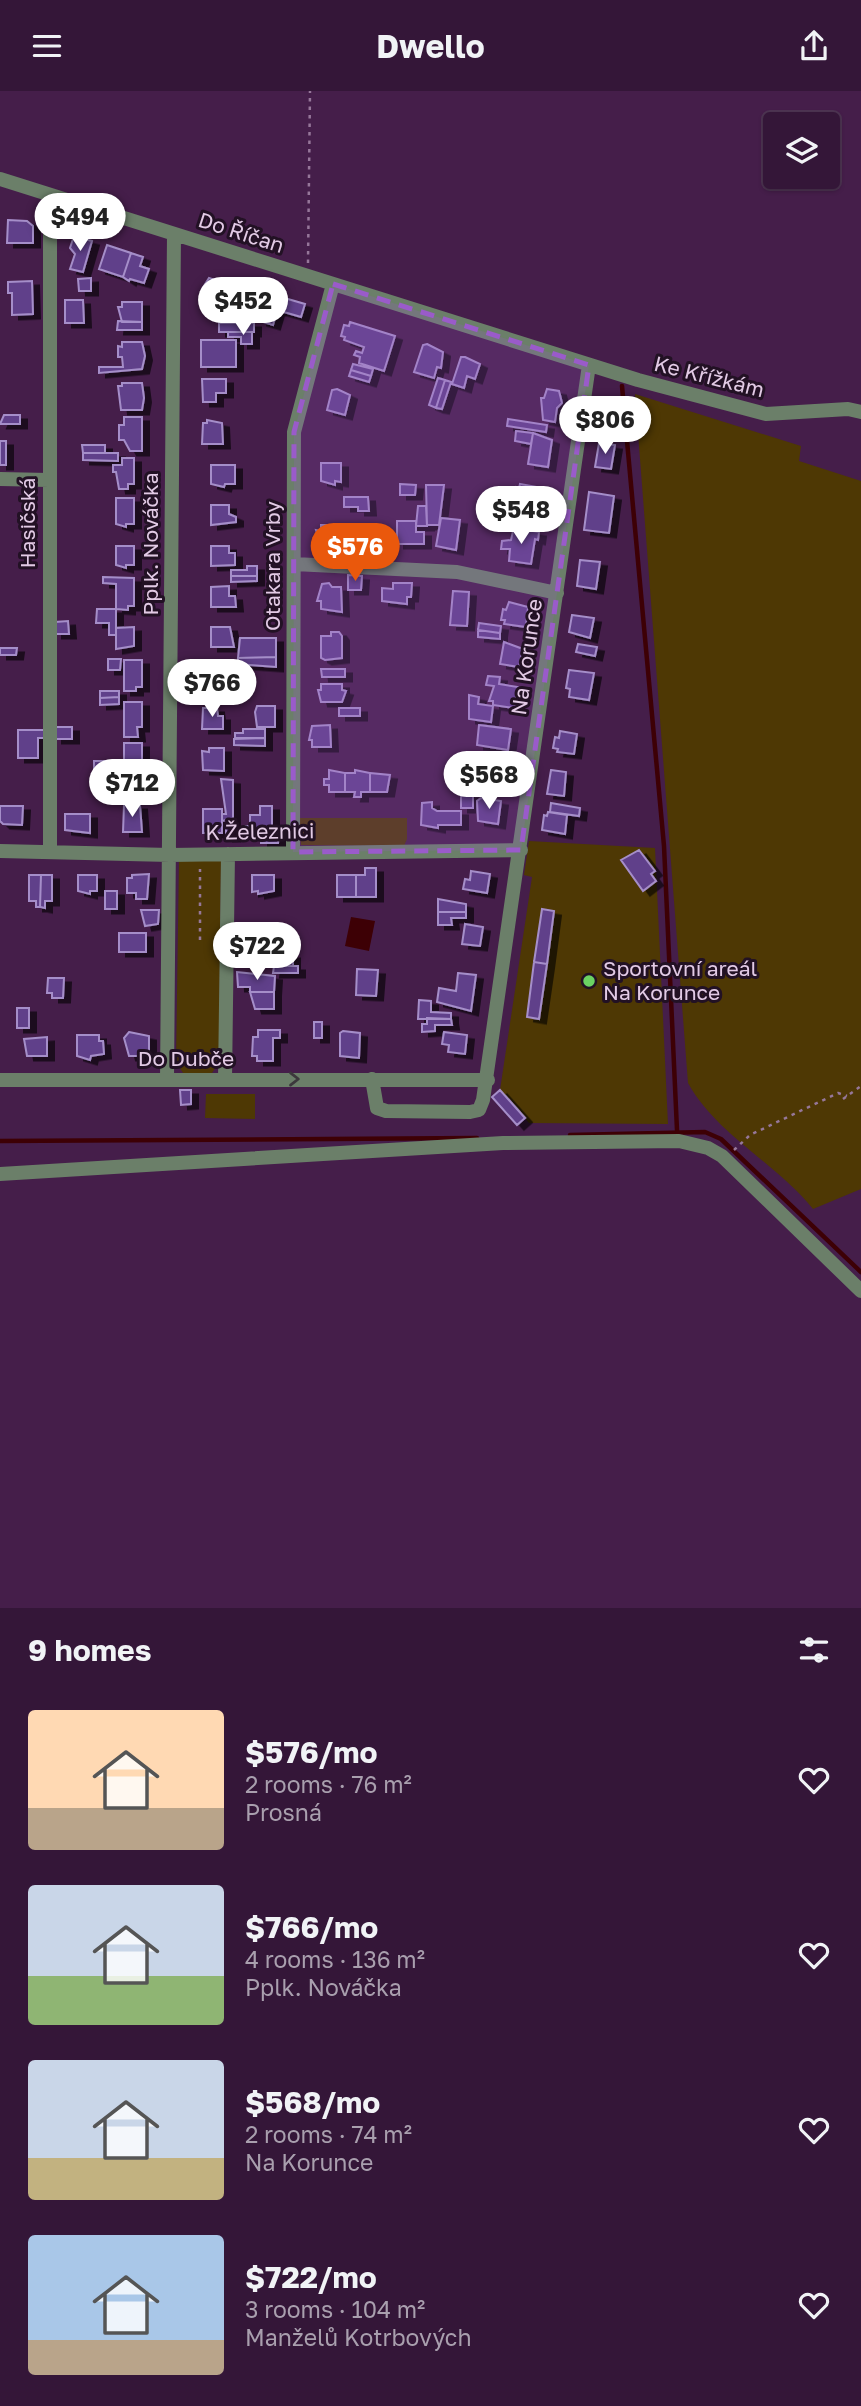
<!DOCTYPE html>
<meta charset="utf-8">
<style>
:root{--surface:#341638;--page:#3c1f40;--text:#f1f3f6;--muted:#a99fae;--line:#4e3553;--accent:#ea580c}
body{margin:0;font-family:"Golos Text",sans-serif;background:var(--page);color:var(--text);height:100vh;display:flex;flex-direction:column;font-size:26px;white-space:nowrap}
*{box-sizing:border-box;margin:0}
p{font-size:23px;color:var(--muted)}
.icon{flex:none;width:38px;height:38px;fill:none;stroke:currentColor;stroke-width:2;stroke-linecap:round;stroke-linejoin:round}
.map{position:relative;height:1517px;overflow:hidden}
.details{display:flex;flex-direction:column;background:var(--surface);flex:1}
.details>*{flex:none}
.tools{position:absolute;left:763px;top:21px;display:grid;gap:14px}
.tools a{display:grid;place-items:center;width:77px;height:77px;border-radius:7px;background:var(--surface);box-shadow:0 2px 5px #0004,0 0 0 2px var(--line);font-size:35px}
.price{position:absolute;translate:-50% -60px;padding:0 16px;border-radius:24px;background:#fff;color:#222;font-size:23px;line-height:46px;filter:drop-shadow(0 2px 4px #0008)}
.price::after{content:'';position:absolute;left:50%;top:42px;width:21px;height:16px;margin-left:-10px;background:inherit;clip-path:polygon(0 0,100% 0,50% 100%)}
.price.selected{background:var(--accent);color:#fff}
ul{padding:0;list-style:none}
li{display:flex;align-items:center;gap:21px;height:175px;padding:0 28px}
li span{display:grid;place-items:center;flex:none;width:196px;height:140px;border-radius:7px;color:#555}
li>.icon{margin-inline-start:auto}
span .icon{width:84px;height:84px;fill:#fffc;stroke-width:1}
li b{font-size:30px}
h2{display:flex;justify-content:space-between;align-items:center;height:84px;padding:0 28px;font-size:30px}
header{display:flex;justify-content:space-between;align-items:center;height:91px;padding:0 28px;background:var(--surface);font-size:32px;font-weight:700}
.map>svg:first-child{display:block}
.green{fill:#4e3804}
.water{fill:#3d0005}
.lines{fill:none;stroke-linecap:round;stroke-linejoin:round}
.stream{stroke:#3d0005;stroke-width:4.5}
.building{fill:#61418a;stroke:#a58ec9;stroke-width:2;filter:url(#shadow)}
.path{stroke:#96779a;stroke-width:2.5;stroke-dasharray:3.5 5;stroke-linecap:butt}
.minor{stroke:#6b7f69;stroke-width:14}
.oneway{stroke:#3c383c}
.marked{fill:#9a5bca;fill-opacity:0.2;stroke:#9a5bca;stroke-width:5;stroke-dasharray:14 9;stroke-linejoin:round}
.poi-dot{fill:#6bd362;stroke:#221124;stroke-width:2.5}
.labels{text-anchor:middle;stroke-width:6;stroke-linejoin:round;paint-order:stroke}
.street-label{font-size:21px;fill:#e2cae5;stroke:#221124}
.poi-label{font-size:21px;fill:#e2cae5;stroke:#221124;text-anchor:start}
</style>
<header><svg class="icon" aria-label="menu" viewBox="0 0 24 24"><path d="M4 6h16M4 12h16M4 18h16"/></svg>Dwello<svg class="icon" aria-label="share" viewBox="0 0 24 24"><path d="M12 15V3M7 8l5-5 5 5M5 13v7h14v-7"/></svg></header>
<div class="map">
<svg width="861" height="1517" viewBox="0 0 861 1517">
<defs>
<filter id="shadow"><feDropShadow dx="7" dy="4.5" stdDeviation="0" flood-color="#0009"/></filter>
</defs>
<rect width="100%" height="100%" fill="#451e4a"/>
<!-- green -->
<path class="green" d="M635,303L801,355L799,370L861,390V1098L813,1118C776,1072 717,1044 688,992Z
M298,727H407V748L404,755L301,754Z
M529,750L655,757L668,1033L529,1032L500,999L532,786L524,784Z
M179,769H221L219,971L212,982H183L176,971Z
M206,1003H255V1028L205,1027Z"/>
<!-- water -->
<path class="water" d="M351,826L375,830L369,860L345,855Z"/>
<g class="lines">
<!-- stream -->
<path class="stream" d="M622,295L664,755L677,1039
M570,1044L705,1041L721,1048L861,1181
M0,1050L477,1047"/>
</g>
<!-- building -->
<path class="building" d="M8,129L27,130L33,135V152H7Z
M74,145L92,150L83,181L70,178L75,163L70,157Z
M107,154L131,162L123,186L99,178Z
M131,162L143,166L140,175L149,178L144,192L130,188L129,190L123,186Z
M91,187V200H79L78,188Z
M209,187L230,194L227,206L223,205L220,211L203,206L205,199L202,198Z
M32,190L33,223L12,224V202H8V191Z
M246,195L270,202L266,215L242,208Z
M268,206L280,210L273,234L260,230Z
M281,206L305,213L301,226L277,219Z
M65,209H83L84,232H65Z
M122,211H142V231H122L118,216H122Z
M118,230L142,231V239H117Z
M350,231L395,245L384,280L359,272L360,266L354,264L356,260L362,262L364,256L344,249L345,246L341,245L344,234L349,235Z
M219,232H254V241H219Z
M228,241H252V253H241V246H228Z
M201,249H236V276H201Z
M122,251H142L145,265L142,278L99,282V276H123L122,266H118V255L122,256Z
M427,253L443,261L441,277L437,276L434,287L414,281L423,254Z
M465,266L480,273L475,288L467,285L464,297L452,293L461,266Z
M353,273L373,278L371,285L351,279Z
M351,279L371,285L369,291L349,285Z
M438,287L445,289L436,317L429,314Z
M202,288H226V302H216V311H203Z
M445,289L451,291L442,318L436,317Z
M122,292H142L144,307L142,319H121L118,295H122Z
M337,298L350,304L345,324L327,319L332,299Z
M547,298L559,300L562,312L557,317L555,331L543,329L541,307H544Z
M4,324H20V333H0Z
M124,326H142V360H130L124,349H119V334H124Z
M508,328L547,334L546,341L507,335Z
M207,329L222,332L223,353H202L203,332H207Z
M516,340L533,342L531,353L515,350Z
M533,342L552,349L548,376L528,373Z
M0,350H6V374H0Z
M599,352L615,354L611,378L595,376Z
M82,354H105V362H83Z
M83,362H118V370L83,369Z
M122,367H134V393H128V398H119L116,381H113V374H122Z
M321,372H341V391L335,390V394L321,390Z
M211,374H235V393H225L224,396L211,393Z
M400,393L416,394L415,404H400Z
M520,393L537,396L534,418H530L529,421L513,415L516,396L519,397Z
M426,394H444L439,434H427Z
M589,401L614,405L609,442L584,439Z
M344,406H368L369,420H358V416H344Z
M116,407H134V433H126V436L116,433Z
M211,414H229V423L236,426V431L211,434Z
M418,415H426L427,435H416Z
M441,427L460,429L456,459L436,455Z
M397,430H416V441H424V453H397Z
M321,434H341V455H321L316,439L321,440Z
M527,439L539,441L538,449L535,448L531,473L509,470L510,458H501L502,450L511,449L513,440L527,442Z
M116,455H134V474H126V477L116,474Z
M211,455H229V462H235V474L211,475Z
M580,469L600,471L596,498L577,495Z
M247,475H257V485H231V479H247Z
M348,484L362,485L361,499H348Z
M231,485H257V490L231,491Z
M103,486L134,487V515H128V519L116,518V493L103,492Z
M329,492L332,496H341L342,521L321,518V510H317L322,493Z
M393,492H412L411,506H407V513L382,510V497L393,498Z
M229,495V505H235L236,516H211V496Z
M453,500L469,501L467,535L450,534Z
M509,511L528,516L526,536L504,533L505,529H501L503,518L506,519Z
M97,518H116V544H109V532H96Z
M572,524L594,527L590,547L569,541Z
M68,530L69,543H55V531Z
M479,532L501,535L500,542L478,539Z
M134,536V555L116,558V537Z
M211,536H230L234,556H211Z
M478,539L500,542V548L478,546Z
M331,541H339L342,545V567L325,569L321,567V545H331Z
M240,547H276V566L238,567Z
M504,551L523,558L519,576L500,573Z
M578,553L597,556L595,565L576,561Z
M0,557H17L16,564H0Z
M276,566V576L238,573V567Z
M108,568H121L120,579H108Z
M124,569H142V596H136V600H124Z
M203,575H225V596H220V600H203Z
M321,578H345V586H322Z
M569,579L594,582L589,609L569,606L570,598L566,597Z
M488,585L500,586L499,593L518,596L514,617L493,614V610H489L494,595L486,594Z
M321,593H342V599L346,600L342,611H321L318,599H321Z
M100,600H119V606L100,607Z
M469,604L479,606L478,613L493,615L491,631L469,628Z
M119,606V613L100,614V607Z
M124,611H142V636H137L138,646H124Z
M257,615H275V636H257L255,621Z
M203,617H217L218,625H223V638H202Z
M339,617H360V625H339Z
M330,634L331,656H312V649H309L312,635Z
M479,634L511,638L508,659L477,654Z
M55,636H72V648H55Z
M243,638H265V647H235V642H243Z
M18,639H44V647H38V667H18Z
M560,640L577,643L574,663L557,661L558,658L553,657L555,646L559,647Z
M265,647V655L234,654V648Z
M124,652H142V677H134V680L124,677Z
M209,657H224V680L203,679L202,660L209,661Z
M94,670H109V688H94Z
M329,679L345,682V701H329V694H324V688H329Z
M355,679L370,682V701H361V706H354L355,701H345V682H355Z
M551,679L566,681L564,705L547,703Z
M370,682L390,684L387,701H370Z
M94,688H106V705H100V695H95Z
M106,688H119V695H113V705H106Z
M221,688L233,689V746H226V729L222,730V723H226Z
M461,691H467V703H473V717H461Z
M481,707L501,710L498,733L478,730L477,710Z
M432,711V717L437,720H461V734H438V737L421,734L422,712Z
M551,712L580,717L579,725L550,721Z
M124,714H140L142,741H123Z
M0,715H23L22,734L3,733L0,730Z
M260,715H272V742L250,745L246,735H250V724H260Z
M203,718H222V742H203Z
M548,721L567,724L565,743L542,739L544,724L547,725Z
M65,723H90V742L65,739Z
M279,740L278,752H261V742Z
M639,759L655,780L651,783L656,790L643,800L621,769Z
M365,777H376V806H356V784H365Z
M471,780L490,783L487,802L463,798L465,788L470,789Z
M149,783L147,808H136V802H127V787H132V784Z
M29,784H41L40,816H36V810H29Z
M41,784H52V810H45V817L40,816Z
M78,784H97V800H90V803L78,800Z
M252,784H274V800L258,803V800L252,801Z
M337,784H356V806H337Z
M105,800H117V818H105Z
M438,808L466,813V821H438Z
M542,818L554,820L547,873L534,871Z
M141,819H159L158,833L145,835Z
M438,821H466V827H451L452,834H438Z
M255,833L279,834L275,860H251Z
M465,833L483,836L480,855L462,853Z
M119,842H146V861H119Z
M293,863V875H274V864Z
M534,871L547,873L539,928L527,926Z
M274,875H298V882H273Z
M357,878L378,879L376,905L356,904Z
M237,881L275,885L274,901H250V896H238Z
M458,882L476,884L471,920L437,911L439,897L456,900Z
M48,887H64L63,907H52V902H47Z
M250,901H274V918H255Z
M419,909L431,910V921L451,922V928H418Z
M17,917H29V937H17Z
M427,927L451,928L452,934H435V940L422,941V933H427Z
M314,931H322V947H314Z
M258,939H280V947H273V970H257V965H252L253,946H258Z
M343,940L360,942L359,967L340,965V942Z
M129,941L149,945V965H129L124,947Z
M444,941L467,944L465,963L448,961L449,954L442,953Z
M77,944H99V950H103L104,963L91,965L90,969L77,965Z
M47,946V965H27L24,948Z
M180,999H191V1013L181,1014Z
M500,999L525,1027L517,1034L492,1006Z"/>
<g class="lines">
<!-- path -->
<path class="path" d="M308,172L310,0
M200,849V778
M843,1008L861,995
M734,1059L750,1044L838,1002L847,1005"/>
<!-- minor -->
<path class="minor" d="M0,88L638,289L766,323L848,318L861,321
M0,388L49,389
M294,473L457,481L557,502
M0,760L170,764L521,759
M50,761V104
M293,761L294,341L333,193
M372,988L377,1017L386,1020L470,1021L479,1019L483,1009L589,274
M0,989H488
M167,989L174,143
M225,989L228,763
M0,1083L503,1052L679,1050L708,1057L722,1065L861,1200"/>
</g>
<!-- one-way arrows -->
<defs><path id="oneway-chevron" d="M-2-3.5L2.5 0L-2 3.5" fill="none" stroke-width="1.6" stroke-linecap="round" stroke-linejoin="round" transform="scale(1.75)"/></defs>
<use class="oneway" href="#oneway-chevron" transform="translate(294 988)"/>
<!-- marked area -->
<path class="marked" d="M333,193L589,274L521,759L293,761L294,341Z"/>
<!-- markers -->
<circle class="poi-dot" cx="589" cy="890" r="7"/>
<g class="labels">
<!-- street labels -->
<g class="street-label">
<text transform="translate(241 142) rotate(18)" y="7">Do Říčan</text>
<text transform="translate(709 286) rotate(14)" y="7">Ke Křížkám</text>
<text transform="translate(28 432) rotate(-90)" y="7">Hasičská</text>
<text transform="translate(151 453) rotate(-90)" y="7">Pplk. Nováčka</text>
<text transform="translate(273 475) rotate(-90)" y="7">Otakara Vrby</text>
<text transform="translate(527 566) rotate(-82)" y="7">Na Korunce</text>
<text transform="translate(260 741) rotate(-1)" y="7">K Železnici</text>
<text x="186" y="975">Do Dubče</text>
</g>
<!-- poi labels -->
<g class="poi-label">
<text x="603" y="885">Sportovní areál<tspan x="603" dy="24">Na Korunce</tspan></text>
</g>
</g>
</svg>
<div class="tools">
<a><svg class="icon" aria-label="layers" viewBox="0 0 24 24"><path d="M12 4l9 5-9 5-9-5zM3 14l9 5 9-5"/></svg></a>
</div>
<b class="price" style="left:80px;top:162px">$494</b>
<b class="price" style="left:243px;top:246px">$452</b>
<b class="price" style="left:605px;top:365px">$806</b>
<b class="price" style="left:521px;top:455px">$548</b>
<b class="price selected" style="left:355px;top:492px">$576</b>
<b class="price" style="left:212px;top:628px">$766</b>
<b class="price" style="left:489px;top:720px">$568</b>
<b class="price" style="left:132px;top:728px">$712</b>
<b class="price" style="left:257px;top:891px">$722</b>
</div>
<section class="details">
<h2>9 homes<svg class="icon" aria-label="filters" viewBox="0 0 24 24"><path d="M4 7h16M4 17h16"/><circle cx="9" cy="7" r="2"/><circle cx="15" cy="17" r="2"/></svg></h2>
<ul>
<li><span style="background:linear-gradient(#ffd9b3 70%,#b9a48a 0)"><svg class="icon" aria-label="home" viewBox="0 0 24 24"><path d="M3 11l9-7 9 7M6 9v11h12V9"/></svg></span><div><b>$576/mo</b><p>2 rooms · 76 m²</p><p>Prosná</p></div><svg class="icon" aria-label="heart" viewBox="0 0 24 24"><path d="M12 20l-8-8c-3-5 5-10 8-4 3-6 11-1 8 4z"/></svg></li>
<li><span style="background:linear-gradient(#c9d6e8 65%,#8fb573 0)"><svg class="icon" aria-label="home" viewBox="0 0 24 24"><path d="M3 11l9-7 9 7M6 9v11h12V9"/></svg></span><div><b>$766/mo</b><p>4 rooms · 136 m²</p><p>Pplk. Nováčka</p></div><svg class="icon" aria-label="heart" viewBox="0 0 24 24"><path d="M12 20l-8-8c-3-5 5-10 8-4 3-6 11-1 8 4z"/></svg></li>
<li><span style="background:linear-gradient(#c9d6e8 70%,#c2b280 0)"><svg class="icon" aria-label="home" viewBox="0 0 24 24"><path d="M3 11l9-7 9 7M6 9v11h12V9"/></svg></span><div><b>$568/mo</b><p>2 rooms · 74 m²</p><p>Na Korunce</p></div><svg class="icon" aria-label="heart" viewBox="0 0 24 24"><path d="M12 20l-8-8c-3-5 5-10 8-4 3-6 11-1 8 4z"/></svg></li>
<li><span style="background:linear-gradient(#a9c7e8 75%,#b9a48a 0)"><svg class="icon" aria-label="home" viewBox="0 0 24 24"><path d="M3 11l9-7 9 7M6 9v11h12V9"/></svg></span><div><b>$722/mo</b><p>3 rooms · 104 m²</p><p>Manželů Kotrbových</p></div><svg class="icon" aria-label="heart" viewBox="0 0 24 24"><path d="M12 20l-8-8c-3-5 5-10 8-4 3-6 11-1 8 4z"/></svg></li>
</ul>
</section>
